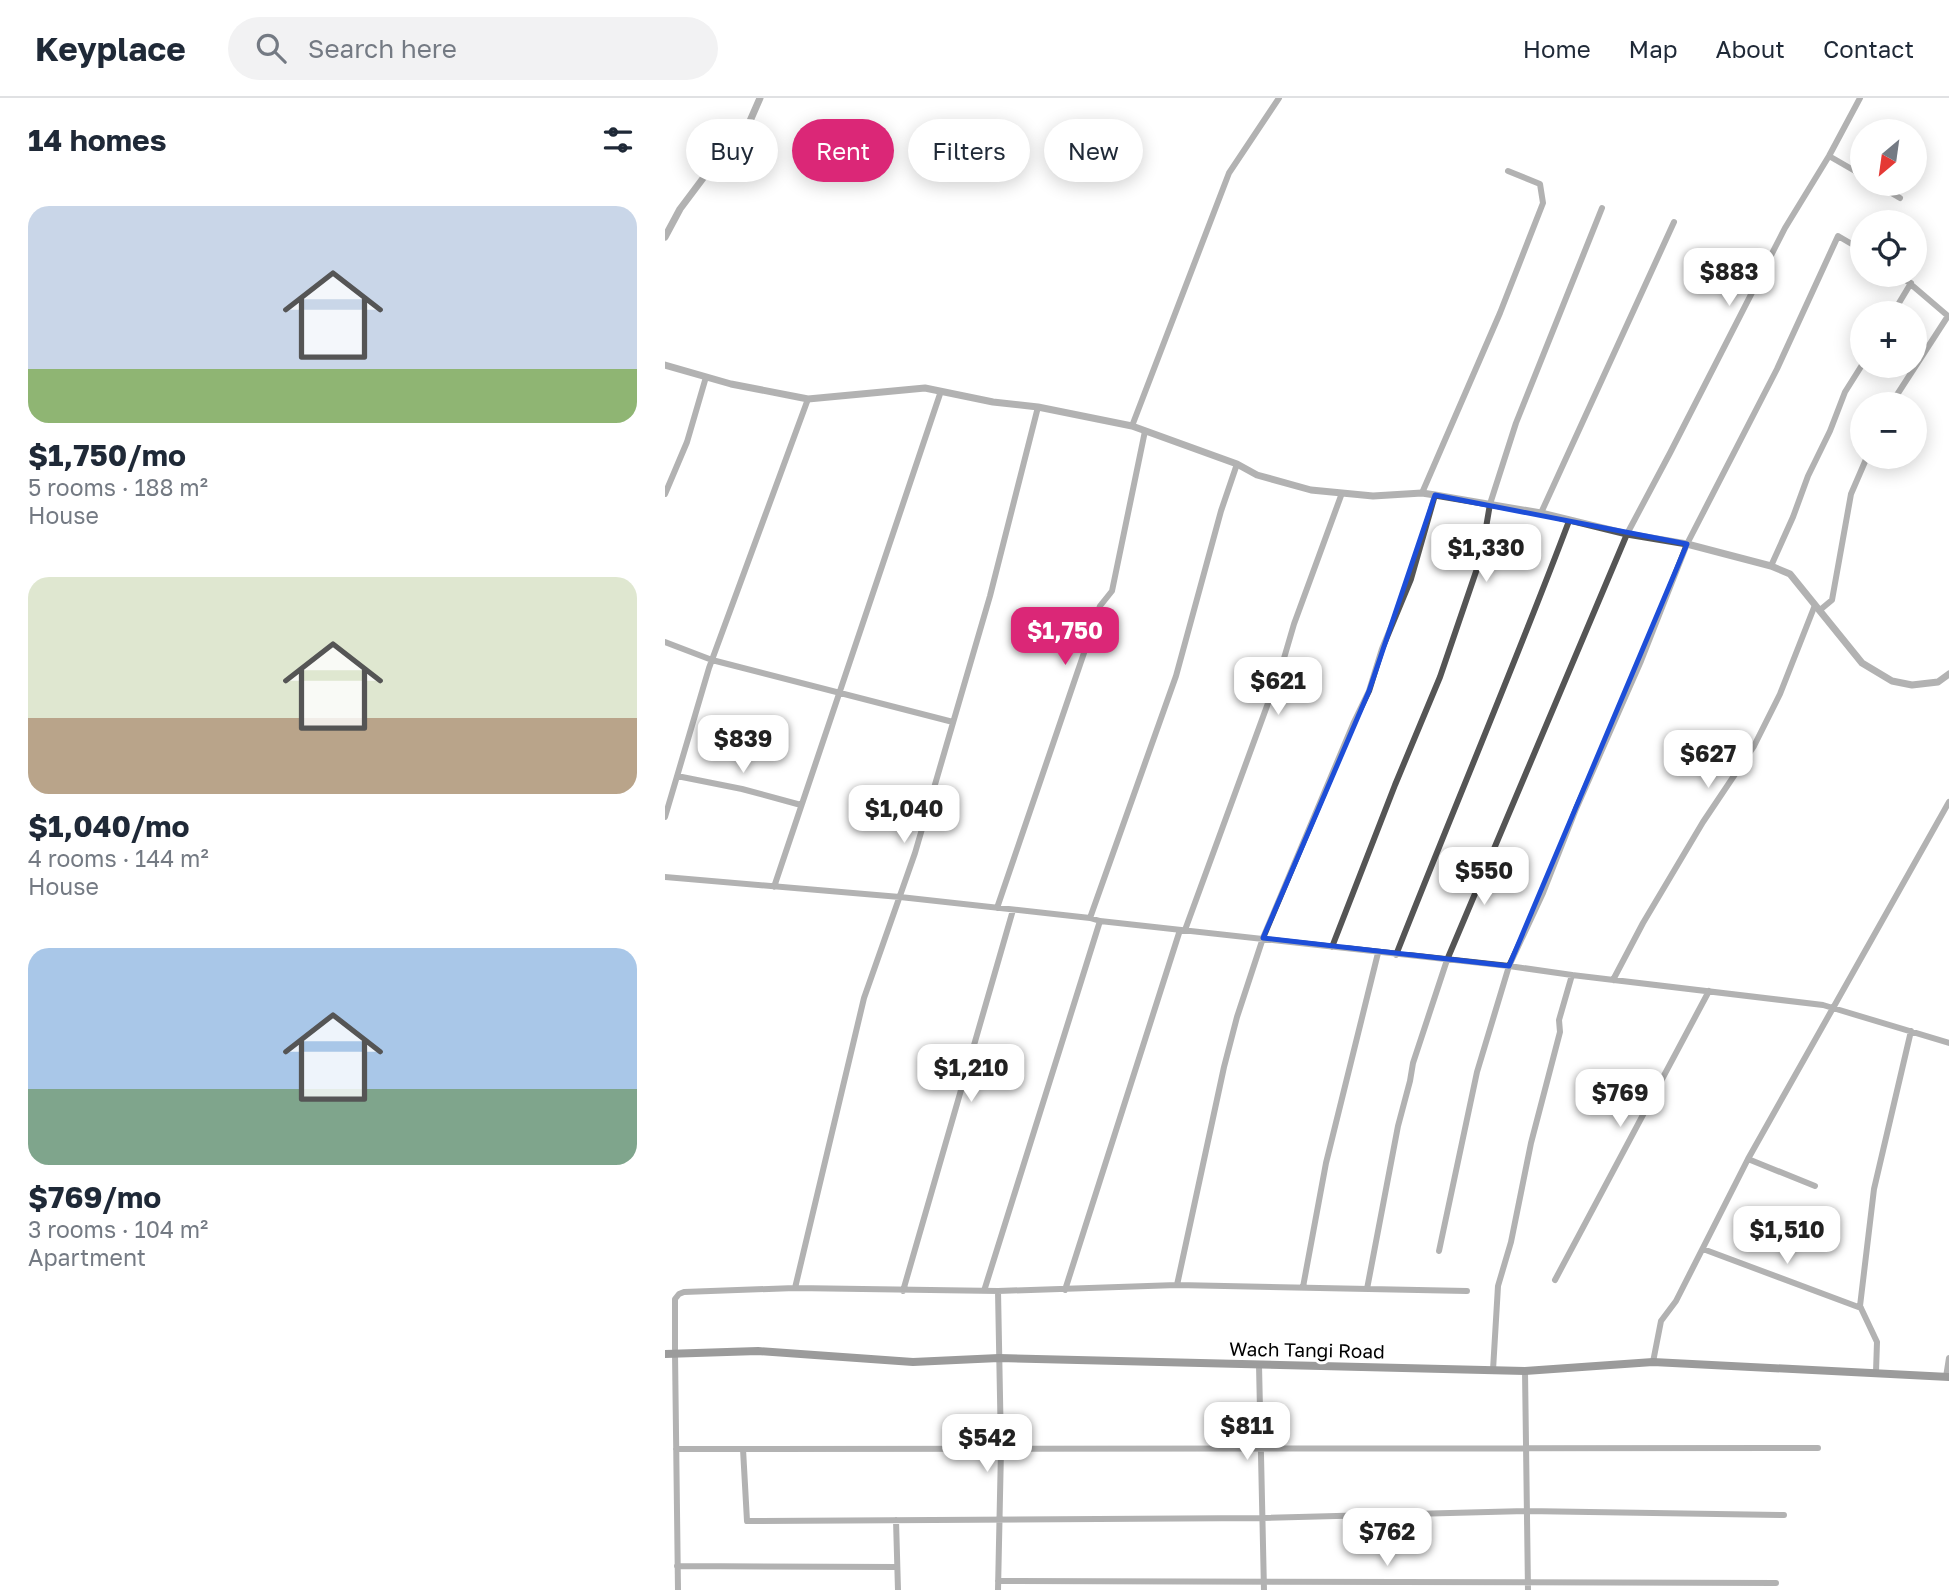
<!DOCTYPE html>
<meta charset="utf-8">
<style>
:root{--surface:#fff;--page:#f2f2f3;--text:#1f2937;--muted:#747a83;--line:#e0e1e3;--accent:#db2777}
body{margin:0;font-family:"Golos Text",sans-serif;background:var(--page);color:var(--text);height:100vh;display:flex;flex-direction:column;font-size:26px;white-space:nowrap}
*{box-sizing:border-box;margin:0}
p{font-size:23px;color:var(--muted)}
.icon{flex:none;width:38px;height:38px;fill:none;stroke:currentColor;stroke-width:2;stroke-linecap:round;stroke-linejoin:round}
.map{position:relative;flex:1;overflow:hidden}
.drawer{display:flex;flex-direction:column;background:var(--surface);width:665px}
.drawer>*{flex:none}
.guide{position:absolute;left:21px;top:21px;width:665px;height:63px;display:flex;gap:14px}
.needle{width:46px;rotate:209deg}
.fabs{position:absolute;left:1185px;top:21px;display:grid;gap:14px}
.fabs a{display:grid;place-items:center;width:77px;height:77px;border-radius:50%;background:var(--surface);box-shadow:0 4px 18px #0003;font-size:35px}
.price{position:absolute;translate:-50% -60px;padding:0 16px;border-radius:14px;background:#fff;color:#222;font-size:23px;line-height:46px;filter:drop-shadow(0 2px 4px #0008)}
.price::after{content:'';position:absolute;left:50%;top:42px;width:21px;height:16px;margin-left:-10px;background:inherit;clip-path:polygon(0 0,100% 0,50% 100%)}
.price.on{background:var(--accent);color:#fff}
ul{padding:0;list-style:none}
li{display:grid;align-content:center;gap:14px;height:371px;padding:0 28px}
li span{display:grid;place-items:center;height:217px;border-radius:21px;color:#555}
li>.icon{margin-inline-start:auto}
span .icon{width:126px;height:126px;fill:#fffc;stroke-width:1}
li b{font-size:30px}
h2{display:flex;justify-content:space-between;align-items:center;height:84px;padding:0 28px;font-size:30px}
.pill{padding:0 24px;border-radius:32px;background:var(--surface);box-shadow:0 4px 18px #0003;font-size:24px;line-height:63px}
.pill.on{background:var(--accent);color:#fff}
header{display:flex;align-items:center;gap:42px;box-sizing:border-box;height:98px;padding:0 35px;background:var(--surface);border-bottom:2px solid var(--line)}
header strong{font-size:33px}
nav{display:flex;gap:38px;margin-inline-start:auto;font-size:24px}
.search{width:490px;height:63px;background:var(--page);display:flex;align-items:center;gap:18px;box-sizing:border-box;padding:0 24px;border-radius:38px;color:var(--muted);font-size:26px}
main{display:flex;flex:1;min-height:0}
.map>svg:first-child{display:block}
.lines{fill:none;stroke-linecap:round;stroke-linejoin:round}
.minor{stroke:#555;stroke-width:6}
.tertiary{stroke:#555;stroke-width:7}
.secondary{stroke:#222;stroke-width:8}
.marked{fill:none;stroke:#1d4ed8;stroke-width:5;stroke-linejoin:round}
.labels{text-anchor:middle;stroke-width:6;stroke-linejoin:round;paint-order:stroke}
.street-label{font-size:19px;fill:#000;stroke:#fff}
</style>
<header>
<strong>Keyplace</strong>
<div class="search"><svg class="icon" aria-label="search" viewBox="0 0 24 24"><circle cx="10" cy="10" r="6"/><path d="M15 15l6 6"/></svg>Search here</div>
<nav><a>Home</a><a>Map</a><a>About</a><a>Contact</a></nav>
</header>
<main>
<section class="drawer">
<h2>14 homes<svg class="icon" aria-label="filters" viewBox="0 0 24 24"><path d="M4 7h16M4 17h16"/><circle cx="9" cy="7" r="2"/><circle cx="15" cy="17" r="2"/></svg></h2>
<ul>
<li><span style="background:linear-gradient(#c9d6e8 75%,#8fb573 0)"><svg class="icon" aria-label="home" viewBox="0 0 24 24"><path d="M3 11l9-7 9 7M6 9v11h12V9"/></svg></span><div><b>$1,750/mo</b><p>5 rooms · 188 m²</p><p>House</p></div></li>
<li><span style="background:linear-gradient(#dfe7d0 65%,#b9a48a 0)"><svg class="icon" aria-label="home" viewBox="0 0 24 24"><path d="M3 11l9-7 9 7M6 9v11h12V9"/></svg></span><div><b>$1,040/mo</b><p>4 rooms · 144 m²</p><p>House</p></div></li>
<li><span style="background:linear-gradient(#a9c7e8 65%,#7fa58c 0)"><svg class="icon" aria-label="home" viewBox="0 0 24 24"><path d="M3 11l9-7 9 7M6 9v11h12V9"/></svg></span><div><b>$769/mo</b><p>3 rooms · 104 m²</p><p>Apartment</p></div></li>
</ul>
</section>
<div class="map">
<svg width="1284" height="1492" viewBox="0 0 1284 1492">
<rect width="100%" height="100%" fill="#fff"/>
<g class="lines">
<!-- minor -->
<path class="minor" d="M1164,58L1197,77
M1211,86L1235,100
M1228,215L1246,185
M1226,306L1283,218L1235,177
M467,328L564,75L614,0
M757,395L835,215L878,105L875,86L843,73
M0,396L22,344L41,279
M876,415L1009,124
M1106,468L1128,419L1143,378L1165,333L1180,294L1197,267
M1155,512L1167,502L1186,396L1202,359
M0,544L47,562L288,624
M12,678L77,691L136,707
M0,719L44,570L143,301
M0,779L235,799L425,820L435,823L844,868L907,877L1158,907L1284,945
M109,789L276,293
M332,810L435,508L447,493L480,333
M425,820L511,578L556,413L572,366
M520,832L617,567L629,526L677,395
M667,849L730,687L775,579L816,459L825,406L851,325L937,110
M731,857C788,712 849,569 904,423
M948,882L978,825L1038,724L1089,648L1115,596L1150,507
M1083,1061L1150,1088
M1038,1151L1196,1210
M774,1153L812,974L844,868L878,795L911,711L976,563L1022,446L1112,271L1173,138L1197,152
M890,1182L1044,893
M512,1187L559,969L572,919L598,840L689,624L704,593L717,551L746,481L770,397
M638,1189L661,1065L713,855
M130,1190L199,900L250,755L325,498L373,309
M702,1191L733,1028L745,983L748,965L782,862L962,436L1005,355L1120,130L1164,58L1195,0
M400,1192L515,832
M238,1193L348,812
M319,1193L435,823
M10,1251V1201L14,1196L19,1194L130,1190L333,1193L512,1187L802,1193
M10,1255L13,1492
M988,1264L996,1223L1011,1203L1083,1061L1284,704
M594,1267L599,1492
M828,1272L833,1188L846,1144L866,1045L895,934L894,922L907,877
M860,1273L863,1492
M1211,1274L1212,1244L1195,1208L1209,1091L1246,933
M1281,1279L1284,1260
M11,1351L1153,1350
M78,1351L82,1423L597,1420L861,1413L1119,1417
M231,1422L233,1492
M12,1468L232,1469
M333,1483L1111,1485
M333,1492L336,1351L333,1193"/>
<!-- tertiary -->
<path class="tertiary" d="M0,139L15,111L39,79L78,39L95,0
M0,267L66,286L143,301L260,290L328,304L373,309L467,328L572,366L592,377L646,392L708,398L757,395L770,397L876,415L962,436L1022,446L1106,468L1125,476L1197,565L1227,583L1247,587L1273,584L1284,576"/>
<!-- secondary -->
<path class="secondary" d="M0,1256L93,1253L248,1264L334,1260L860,1273L988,1264L1284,1279"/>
</g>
<!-- marked area -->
<path d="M0 0H1284V1492H0ZM770,397L1022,446L844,868L598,840L704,593Z" fill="#fff" fill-opacity=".55" fill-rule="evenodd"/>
<path class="marked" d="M770,397L1022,446L844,868L598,840L704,593Z"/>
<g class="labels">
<!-- street labels -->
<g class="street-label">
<text transform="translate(642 1252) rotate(1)" y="7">Wach Tangi Road</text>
</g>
</g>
</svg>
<div class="fabs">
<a><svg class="needle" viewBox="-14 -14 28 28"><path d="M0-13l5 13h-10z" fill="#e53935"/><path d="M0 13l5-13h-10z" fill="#747a83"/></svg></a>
<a><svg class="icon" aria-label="locate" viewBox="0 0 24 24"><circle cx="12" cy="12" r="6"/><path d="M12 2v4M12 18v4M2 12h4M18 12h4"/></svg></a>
<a>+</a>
<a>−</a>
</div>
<b class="price" style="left:1064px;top:210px">$883</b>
<b class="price" style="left:821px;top:486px">$1,330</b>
<b class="price on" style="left:400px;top:569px">$1,750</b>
<b class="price" style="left:613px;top:619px">$621</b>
<b class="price" style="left:78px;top:677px">$839</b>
<b class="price" style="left:1043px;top:692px">$627</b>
<b class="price" style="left:239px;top:747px">$1,040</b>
<b class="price" style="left:819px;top:809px">$550</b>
<b class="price" style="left:306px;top:1006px">$1,210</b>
<b class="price" style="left:955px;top:1031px">$769</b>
<b class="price" style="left:1122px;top:1168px">$1,510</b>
<b class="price" style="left:582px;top:1364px">$811</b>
<b class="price" style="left:322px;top:1376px">$542</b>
<b class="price" style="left:722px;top:1470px">$762</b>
<div class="guide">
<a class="pill">Buy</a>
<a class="pill on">Rent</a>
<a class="pill">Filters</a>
<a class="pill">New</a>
</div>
</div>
</main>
